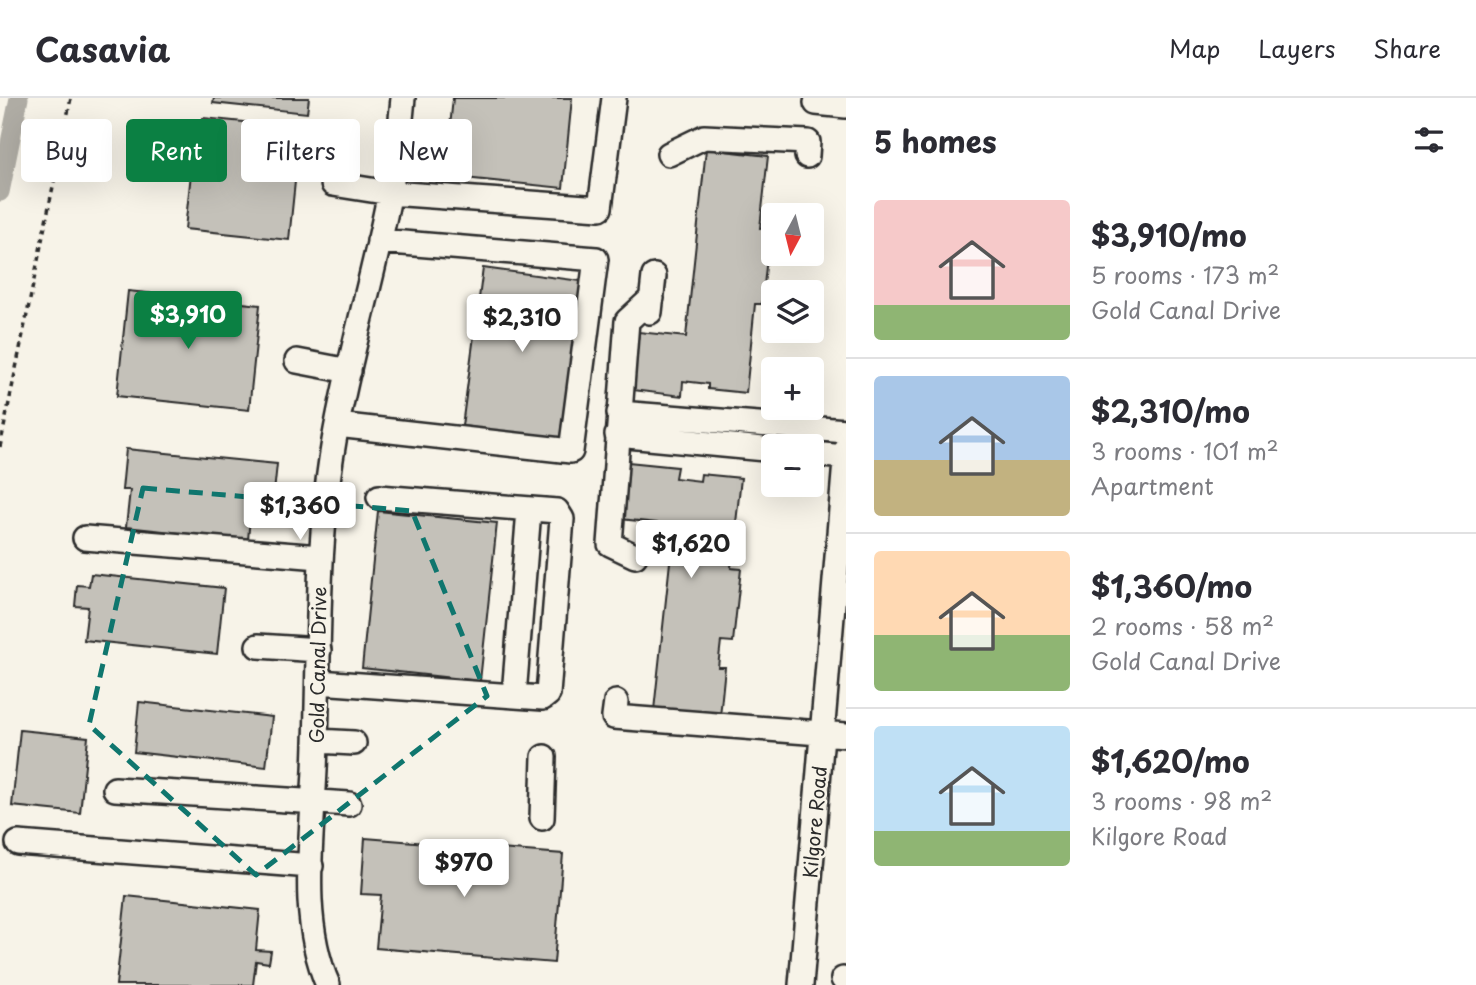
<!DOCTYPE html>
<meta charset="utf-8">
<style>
:root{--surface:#fff;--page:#f7f7f7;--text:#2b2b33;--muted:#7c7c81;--line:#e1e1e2;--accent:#0b8043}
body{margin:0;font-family:"Playpen Sans",sans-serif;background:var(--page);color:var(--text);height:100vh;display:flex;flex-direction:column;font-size:26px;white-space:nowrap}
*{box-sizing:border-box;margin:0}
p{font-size:23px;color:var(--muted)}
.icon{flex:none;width:38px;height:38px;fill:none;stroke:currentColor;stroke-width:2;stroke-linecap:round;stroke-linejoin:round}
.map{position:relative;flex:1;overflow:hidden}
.side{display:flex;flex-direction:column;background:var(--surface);width:630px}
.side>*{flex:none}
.top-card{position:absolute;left:21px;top:21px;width:665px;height:63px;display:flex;gap:14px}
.needle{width:46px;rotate:187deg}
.tools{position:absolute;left:761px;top:105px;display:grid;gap:14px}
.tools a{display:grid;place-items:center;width:63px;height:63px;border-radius:7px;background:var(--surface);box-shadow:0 7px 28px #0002;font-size:35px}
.price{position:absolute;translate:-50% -60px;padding:0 16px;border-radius:7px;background:#fff;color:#222;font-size:23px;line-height:46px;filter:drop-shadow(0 2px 4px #0008)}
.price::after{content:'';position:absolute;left:50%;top:42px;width:21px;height:16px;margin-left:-10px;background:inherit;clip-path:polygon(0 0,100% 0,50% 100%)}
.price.current{background:var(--accent);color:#fff}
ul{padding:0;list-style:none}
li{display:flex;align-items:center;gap:21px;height:175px;padding:0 28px}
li+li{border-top:2px solid var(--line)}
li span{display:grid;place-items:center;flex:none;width:196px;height:140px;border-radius:7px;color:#555}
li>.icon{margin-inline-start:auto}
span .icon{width:84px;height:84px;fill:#fffc;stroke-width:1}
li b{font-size:30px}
h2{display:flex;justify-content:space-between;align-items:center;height:84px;padding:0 28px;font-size:30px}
.pill{padding:0 24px;border-radius:7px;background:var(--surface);box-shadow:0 7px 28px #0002;font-size:24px;line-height:63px}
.pill.current{background:var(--accent);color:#fff}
header{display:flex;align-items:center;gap:42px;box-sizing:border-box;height:98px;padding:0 35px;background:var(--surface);border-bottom:2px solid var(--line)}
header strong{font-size:33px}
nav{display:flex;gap:38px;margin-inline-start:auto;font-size:24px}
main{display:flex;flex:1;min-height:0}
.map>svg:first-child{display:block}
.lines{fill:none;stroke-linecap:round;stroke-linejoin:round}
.canal{stroke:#afaca4;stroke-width:19}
.building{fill:#c4c1b9;stroke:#2b2b2b;stroke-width:2}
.minor-casing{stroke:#2b2b2b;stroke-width:28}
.path{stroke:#2b2b2b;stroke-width:3.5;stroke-dasharray:5 5;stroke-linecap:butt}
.minor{stroke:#f7f3e8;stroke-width:23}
.marked{fill:none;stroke:#0f766e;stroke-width:5;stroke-dasharray:14 9;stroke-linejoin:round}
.labels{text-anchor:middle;stroke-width:5;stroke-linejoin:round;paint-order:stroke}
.street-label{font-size:19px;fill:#2b2b2b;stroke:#f7f3e8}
</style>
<header>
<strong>Casavia</strong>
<nav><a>Map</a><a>Layers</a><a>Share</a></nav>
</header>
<main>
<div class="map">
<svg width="846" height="887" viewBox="0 0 846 887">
<rect width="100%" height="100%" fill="#f7f3e8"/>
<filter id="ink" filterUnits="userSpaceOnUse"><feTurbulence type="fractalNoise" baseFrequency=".0143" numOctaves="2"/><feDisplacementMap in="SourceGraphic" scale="14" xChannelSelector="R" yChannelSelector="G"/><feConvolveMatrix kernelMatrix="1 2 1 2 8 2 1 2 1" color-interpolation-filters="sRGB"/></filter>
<g filter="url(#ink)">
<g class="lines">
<!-- canal -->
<path class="canal" d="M0,94L19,0"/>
</g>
<!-- building -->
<path class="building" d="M214,0H309L307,15L213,5Z
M453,0H572L563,90L445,78Z
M203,20L285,28L282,63L297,64L289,142L185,131L193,57H199Z
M706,51L768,58L760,130L770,131L762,206H755L746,295L708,291V286L683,283L682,298L632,292L639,234L686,239Z
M483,170L581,183L560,341L462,328Z
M128,193L260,207L249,312L117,298Z
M126,351L277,366L273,404L265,403L263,421L250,419L248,442L126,429L130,392H122Z
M628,364L677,369L675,380L700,383L701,376L741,380L731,470L741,471L733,544L721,543L718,569H725L720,619L654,612L674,427L621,421Z
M378,413L497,425L480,583L362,570Z
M91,476L224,490L217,556L84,542L88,509L75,508L77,487L89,488Z
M139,604L272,619L266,669L134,654Z
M20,632L88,639L80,715L12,708Z
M365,740L563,756L554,865L376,850L381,797L361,796Z
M126,798L260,812L256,852L271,853L269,865L256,863L253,887H116Z"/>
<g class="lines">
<!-- minor casing -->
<g class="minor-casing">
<path id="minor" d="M816,5L846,8
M669,56L704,39L808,44L807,58
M333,86L390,95L600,110L614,0
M650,214L654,178
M297,263L349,273
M619,315L846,333
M337,327L571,353L596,161L379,143
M617,337L774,352
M812,356L845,359
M85,440L320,459
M635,458L610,446L627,223L652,200
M258,548L319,552
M319,584L543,600L548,596L562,421L557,413L379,399
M514,597L529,412
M616,604L614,619L846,637
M317,643L354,645
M115,691L349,706
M542,720L544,659
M18,745L311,768
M843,881L846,882
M328,887C299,821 312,742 315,672C320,562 315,451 334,343C354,228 394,117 403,0
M801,887L846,352"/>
</g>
<!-- path -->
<path class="path" d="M0,349L71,0"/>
<!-- minor -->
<use href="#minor" class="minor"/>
</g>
</g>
<!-- marked area -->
<path class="marked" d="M143,390L412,413L487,598L256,777L89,627Z"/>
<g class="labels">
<!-- street labels -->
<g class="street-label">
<text transform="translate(318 567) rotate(-89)" y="7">Gold Canal Drive</text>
<text transform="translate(815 724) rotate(-85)" y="7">Kilgore Road</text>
</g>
</g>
</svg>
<div class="tools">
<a><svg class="needle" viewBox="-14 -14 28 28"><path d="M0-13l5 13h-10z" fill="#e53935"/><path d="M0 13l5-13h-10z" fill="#7c7c81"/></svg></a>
<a><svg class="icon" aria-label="layers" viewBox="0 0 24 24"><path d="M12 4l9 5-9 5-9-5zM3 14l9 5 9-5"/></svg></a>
<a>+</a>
<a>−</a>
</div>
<b class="price current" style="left:188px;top:253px">$3,910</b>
<b class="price" style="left:522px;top:256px">$2,310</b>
<b class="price" style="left:300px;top:444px">$1,360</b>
<b class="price" style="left:691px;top:482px">$1,620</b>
<b class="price" style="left:464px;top:801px">$970</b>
<div class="top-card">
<a class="pill">Buy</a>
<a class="pill current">Rent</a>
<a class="pill">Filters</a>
<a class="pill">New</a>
</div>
</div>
<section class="side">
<h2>5 homes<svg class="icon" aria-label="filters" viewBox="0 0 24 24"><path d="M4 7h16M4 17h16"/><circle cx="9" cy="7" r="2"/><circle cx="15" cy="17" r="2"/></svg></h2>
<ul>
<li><span style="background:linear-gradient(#f6c9c9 75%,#8fb573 0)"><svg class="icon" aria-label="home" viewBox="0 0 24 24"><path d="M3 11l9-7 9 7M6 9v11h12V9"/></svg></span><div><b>$3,910/mo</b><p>5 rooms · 173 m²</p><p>Gold Canal Drive</p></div></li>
<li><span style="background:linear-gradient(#a9c7e8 60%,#c2b280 0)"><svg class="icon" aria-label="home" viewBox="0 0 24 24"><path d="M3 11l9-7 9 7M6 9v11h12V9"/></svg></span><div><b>$2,310/mo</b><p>3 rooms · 101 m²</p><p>Apartment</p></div></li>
<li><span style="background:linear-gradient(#ffd9b3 60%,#8fb573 0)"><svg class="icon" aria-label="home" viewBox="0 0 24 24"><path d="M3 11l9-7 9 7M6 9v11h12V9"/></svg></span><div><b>$1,360/mo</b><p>2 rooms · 58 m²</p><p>Gold Canal Drive</p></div></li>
<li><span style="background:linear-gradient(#bfe0f5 75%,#8fb573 0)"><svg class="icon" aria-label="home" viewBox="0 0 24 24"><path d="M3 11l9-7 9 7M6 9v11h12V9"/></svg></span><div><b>$1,620/mo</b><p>3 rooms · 98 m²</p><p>Kilgore Road</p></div></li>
</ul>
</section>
</main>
